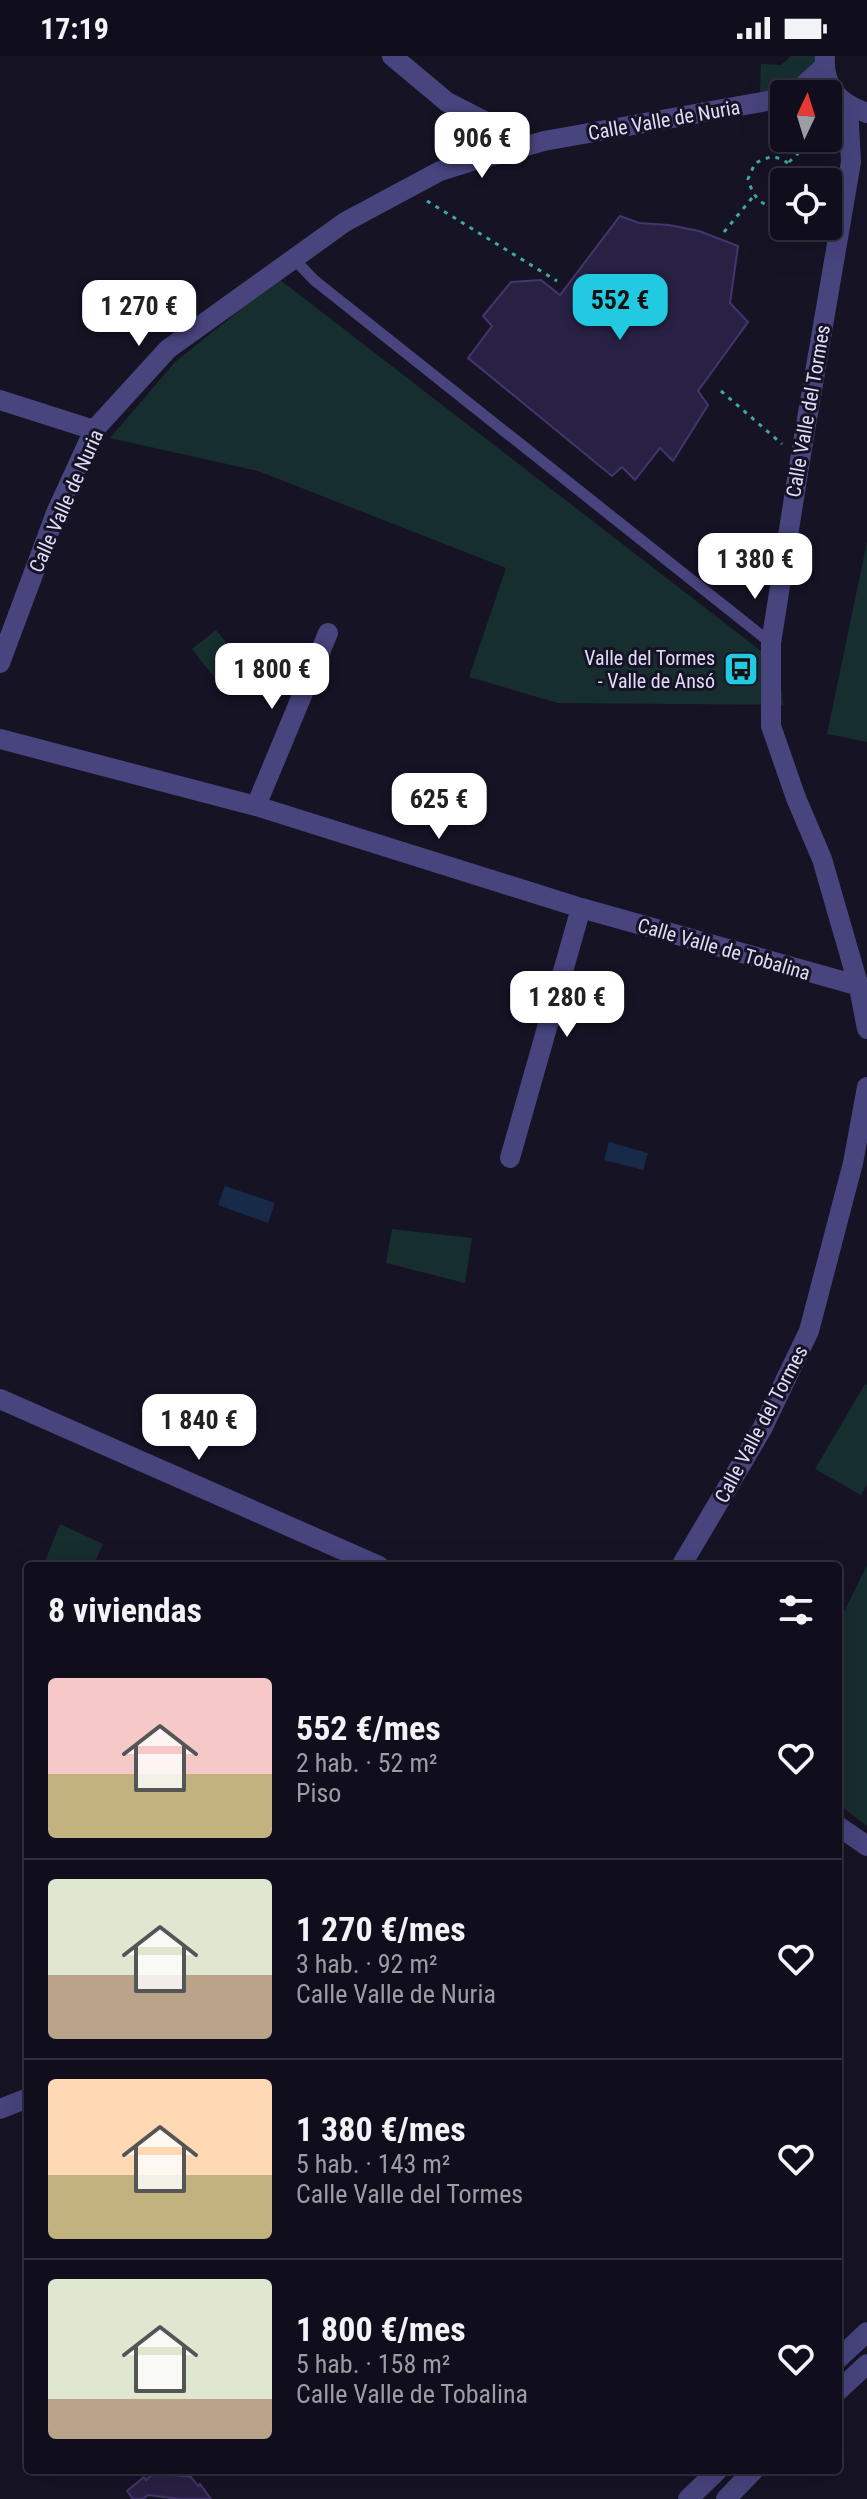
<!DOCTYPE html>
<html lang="es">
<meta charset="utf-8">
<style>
:root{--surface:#100e1c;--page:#191725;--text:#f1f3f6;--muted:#9c9ca3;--line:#302e3b;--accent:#21cae1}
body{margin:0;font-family:"Roboto Condensed",sans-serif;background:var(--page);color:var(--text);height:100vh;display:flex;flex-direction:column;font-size:30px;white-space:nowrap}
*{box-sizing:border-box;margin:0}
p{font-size:26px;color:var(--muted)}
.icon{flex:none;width:44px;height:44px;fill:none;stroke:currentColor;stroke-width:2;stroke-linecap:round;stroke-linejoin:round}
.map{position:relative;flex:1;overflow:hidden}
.sheet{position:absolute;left:24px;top:1506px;width:818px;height:912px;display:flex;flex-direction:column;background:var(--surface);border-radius:8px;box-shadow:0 8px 32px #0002,0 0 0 2px var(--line)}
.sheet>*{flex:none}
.needle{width:52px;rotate:4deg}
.tools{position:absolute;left:770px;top:24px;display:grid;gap:16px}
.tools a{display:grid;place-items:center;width:72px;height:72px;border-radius:8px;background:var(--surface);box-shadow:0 8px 32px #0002,0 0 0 2px var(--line);font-size:40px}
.price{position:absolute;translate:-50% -68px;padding:0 18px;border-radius:16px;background:#fff;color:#222;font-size:26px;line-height:52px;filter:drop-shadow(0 2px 4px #0008)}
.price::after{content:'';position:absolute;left:50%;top:48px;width:24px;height:18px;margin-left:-12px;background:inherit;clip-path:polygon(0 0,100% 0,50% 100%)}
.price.selected{background:var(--accent);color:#111}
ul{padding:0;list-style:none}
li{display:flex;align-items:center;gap:24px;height:200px;padding:0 24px}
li+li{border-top:2px solid var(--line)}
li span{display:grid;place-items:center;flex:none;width:224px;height:160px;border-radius:8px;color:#555}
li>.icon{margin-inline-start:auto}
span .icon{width:96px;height:96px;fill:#fffc;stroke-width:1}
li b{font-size:34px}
h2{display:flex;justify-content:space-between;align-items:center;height:96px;padding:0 24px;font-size:34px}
.status{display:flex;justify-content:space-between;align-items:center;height:56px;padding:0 40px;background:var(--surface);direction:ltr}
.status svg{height:22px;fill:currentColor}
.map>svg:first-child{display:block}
.green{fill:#172e2e}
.water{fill:#182a49}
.building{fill:#292144;stroke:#42366d;stroke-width:2}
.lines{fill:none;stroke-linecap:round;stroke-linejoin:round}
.path{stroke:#40aaa5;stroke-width:3;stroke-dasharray:4 6;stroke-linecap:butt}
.service{stroke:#47447e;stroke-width:11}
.minor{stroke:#47447e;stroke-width:20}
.labels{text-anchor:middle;stroke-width:6;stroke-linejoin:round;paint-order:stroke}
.street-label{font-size:20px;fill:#e0dcfa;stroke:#161325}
.poi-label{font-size:20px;fill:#e0dcfa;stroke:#161325;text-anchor:end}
</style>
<div class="status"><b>17:19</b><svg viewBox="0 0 49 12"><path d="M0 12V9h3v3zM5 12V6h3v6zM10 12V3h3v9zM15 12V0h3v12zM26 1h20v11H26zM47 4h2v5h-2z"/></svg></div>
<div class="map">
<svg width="867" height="2443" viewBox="0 0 867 2443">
<rect width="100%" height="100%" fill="#161325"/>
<!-- green -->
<path class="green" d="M791,0H816V21L806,30L760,36L761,8L781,9Z
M279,223L778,608L783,649L558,647L469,621L506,512L258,415L110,382L175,306Z
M867,486V686L827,678Z
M216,574L249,615L224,634L192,593Z
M392,1173L472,1182L465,1227L386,1207Z
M865,1328L867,1329V1429L861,1439L815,1413Z
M60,1468L103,1488L93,1510H43Z
M867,1509V1770L838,1748V1568Z"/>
<!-- water -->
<path class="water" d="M609,1086L648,1097L643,1114L604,1104Z
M225,1130L275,1147L268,1167L218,1149Z"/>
<!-- building -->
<path class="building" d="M620,160L639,167L669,169L699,175L738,190L730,247L748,266L698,335L708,349L673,405L660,392L635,424L622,411L612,420L468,302L492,270L483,260L511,226L541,224L560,239Z
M154,2417L191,2421L198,2430L200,2428L211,2443H180L148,2439L143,2443H133L127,2435L144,2421L146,2424Z"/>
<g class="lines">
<!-- path -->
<path class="path" d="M789,106L814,82
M427,145L557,225
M784,146C763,156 753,141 748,123L755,107L772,100C787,105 796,109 797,126
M724,176L752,142
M721,335L782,388"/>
<!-- service -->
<path class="service" d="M294,203L314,224L771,587"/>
<!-- minor -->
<path class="minor" d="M392,0L447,46L500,73L503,89L499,98L482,102L467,94L464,88L468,72L476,67L485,66
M825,0C823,32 839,47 867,57
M794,38L825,10
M848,50L851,106L800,404L771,587V670L796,742L822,803L859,931L867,973
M499,98L544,85L784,42
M0,344L94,374
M0,607L56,457L94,374L168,293L345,166L440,115L482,102
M0,683L256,750L581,852L867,932
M256,750L328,577
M510,1102L581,852
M0,1343L379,1510
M681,1510L762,1373L809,1275L853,1107L867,1031
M838,1770L867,1790
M0,2053L28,2042
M838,2303L867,2276
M838,2335L867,2308
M688,2443L718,2414
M726,2443L754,2414"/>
</g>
<!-- icons -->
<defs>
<g id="bus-square" transform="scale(1.8)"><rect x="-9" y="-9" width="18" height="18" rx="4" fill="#21cae1" stroke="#161325"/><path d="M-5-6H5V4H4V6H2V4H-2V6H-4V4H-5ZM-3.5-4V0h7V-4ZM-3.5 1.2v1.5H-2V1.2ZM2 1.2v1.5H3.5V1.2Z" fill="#111"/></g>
</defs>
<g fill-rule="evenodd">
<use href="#bus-square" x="741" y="613"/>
</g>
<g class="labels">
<!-- street labels -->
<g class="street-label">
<text transform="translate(664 64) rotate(-10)" y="7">Calle Valle de Nuria</text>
<text transform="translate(808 355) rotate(-80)" y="7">Calle Valle del Tormes</text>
<text transform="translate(66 445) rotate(-66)" y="7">Calle Valle de Nuria</text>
<text transform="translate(724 893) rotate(16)" y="7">Calle Valle de Tobalina</text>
<text transform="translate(761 1368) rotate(-62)" y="7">Calle Valle del Tormes</text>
</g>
<!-- poi labels -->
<g class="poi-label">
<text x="715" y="609">Valle del Tormes<tspan x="715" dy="23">- Valle de Ansó</tspan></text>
</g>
</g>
</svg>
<div class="tools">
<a><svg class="needle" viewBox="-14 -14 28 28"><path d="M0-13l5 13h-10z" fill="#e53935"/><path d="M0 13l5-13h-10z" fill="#9c9ca3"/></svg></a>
<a><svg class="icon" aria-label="locate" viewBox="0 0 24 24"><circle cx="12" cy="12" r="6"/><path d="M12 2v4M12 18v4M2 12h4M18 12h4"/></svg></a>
</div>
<b class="price" style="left:482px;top:124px">906 €</b>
<b class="price selected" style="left:620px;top:286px">552 €</b>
<b class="price" style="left:139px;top:292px">1 270 €</b>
<b class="price" style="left:755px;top:545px">1 380 €</b>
<b class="price" style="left:272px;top:655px">1 800 €</b>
<b class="price" style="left:439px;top:785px">625 €</b>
<b class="price" style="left:567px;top:983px">1 280 €</b>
<b class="price" style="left:199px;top:1406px">1 840 €</b>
<section class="sheet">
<h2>8 viviendas<svg class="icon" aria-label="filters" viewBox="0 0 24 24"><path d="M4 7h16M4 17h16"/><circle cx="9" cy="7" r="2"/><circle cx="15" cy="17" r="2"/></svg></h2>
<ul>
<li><span style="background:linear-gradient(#f6c9c9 60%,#c2b280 0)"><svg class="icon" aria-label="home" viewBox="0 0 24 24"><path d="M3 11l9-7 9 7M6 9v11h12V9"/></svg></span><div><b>552 €/mes</b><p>2 hab. · 52 m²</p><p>Piso</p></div><svg class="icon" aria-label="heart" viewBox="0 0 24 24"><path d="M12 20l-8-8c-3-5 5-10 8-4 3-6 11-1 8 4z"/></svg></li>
<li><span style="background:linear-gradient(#dfe7d0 60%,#b9a48a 0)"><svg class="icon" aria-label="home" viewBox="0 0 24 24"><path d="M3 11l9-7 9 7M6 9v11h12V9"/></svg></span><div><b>1 270 €/mes</b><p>3 hab. · 92 m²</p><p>Calle Valle de Nuria</p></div><svg class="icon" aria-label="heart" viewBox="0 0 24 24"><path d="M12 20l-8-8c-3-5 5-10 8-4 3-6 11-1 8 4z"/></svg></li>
<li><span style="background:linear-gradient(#ffd9b3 60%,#c2b280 0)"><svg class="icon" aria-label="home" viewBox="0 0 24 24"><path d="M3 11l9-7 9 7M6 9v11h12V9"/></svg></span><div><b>1 380 €/mes</b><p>5 hab. · 143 m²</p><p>Calle Valle del Tormes</p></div><svg class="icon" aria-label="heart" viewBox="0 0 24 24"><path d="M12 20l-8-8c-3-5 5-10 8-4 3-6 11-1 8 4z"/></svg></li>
<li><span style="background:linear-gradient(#dfe7d0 75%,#b9a48a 0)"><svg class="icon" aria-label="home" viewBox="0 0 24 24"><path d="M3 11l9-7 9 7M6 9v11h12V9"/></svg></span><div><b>1 800 €/mes</b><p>5 hab. · 158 m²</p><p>Calle Valle de Tobalina</p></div><svg class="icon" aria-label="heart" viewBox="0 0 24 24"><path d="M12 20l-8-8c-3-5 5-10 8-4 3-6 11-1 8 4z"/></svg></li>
</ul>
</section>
</div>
